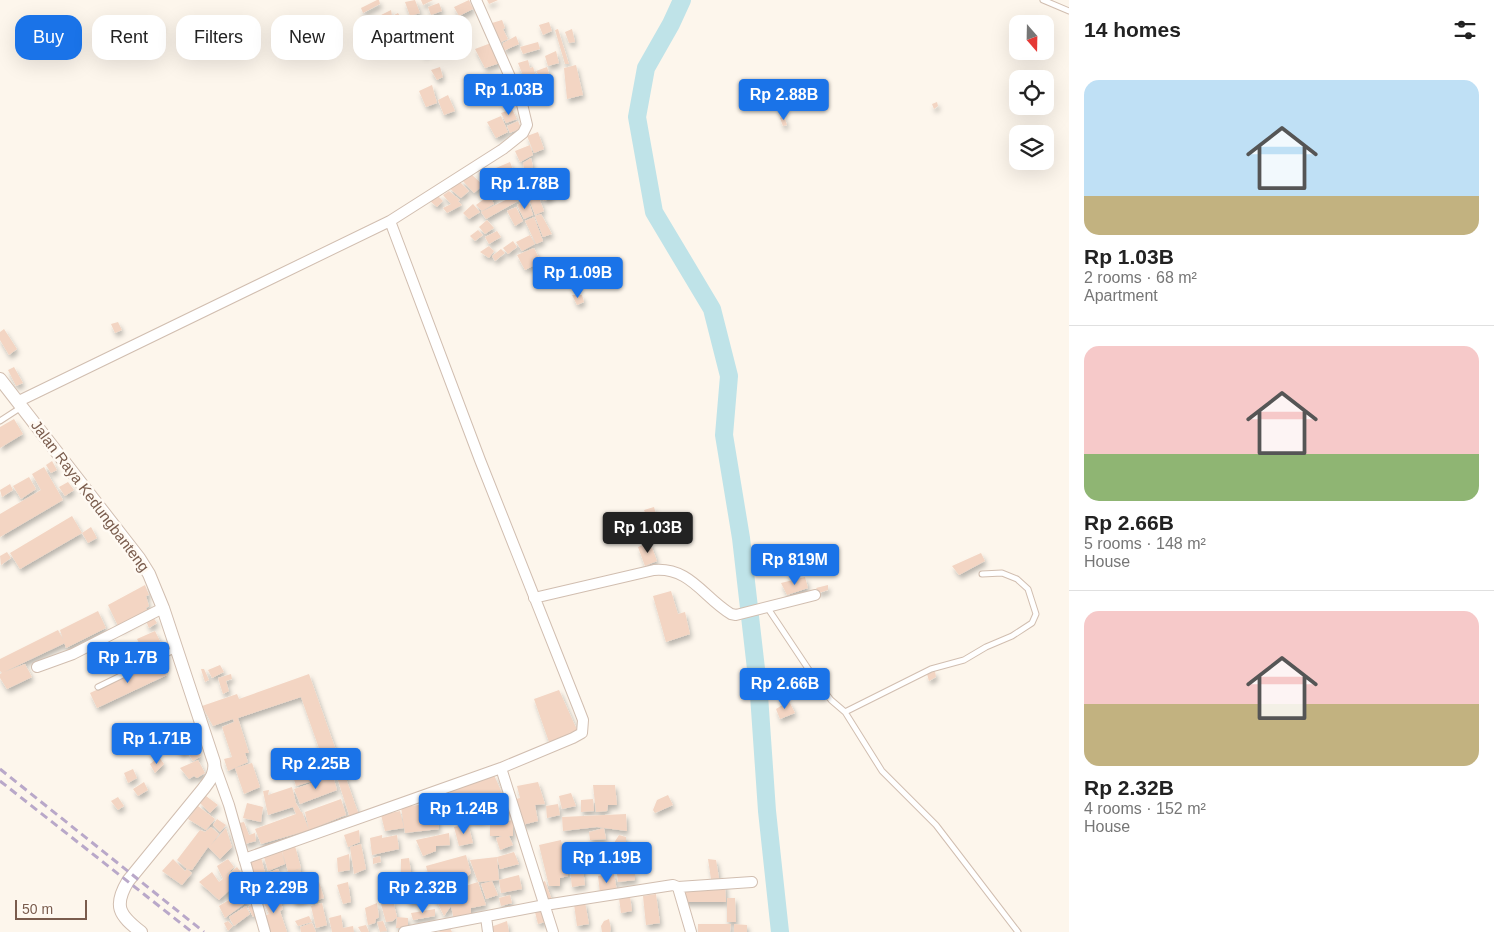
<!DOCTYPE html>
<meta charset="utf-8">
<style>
:root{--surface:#fff;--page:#f2f2f2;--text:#222;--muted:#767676;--line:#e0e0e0;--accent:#1a73e8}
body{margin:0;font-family:Arial,sans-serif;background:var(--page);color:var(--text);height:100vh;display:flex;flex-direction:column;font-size:19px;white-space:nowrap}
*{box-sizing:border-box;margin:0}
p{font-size:16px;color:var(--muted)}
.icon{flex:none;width:28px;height:28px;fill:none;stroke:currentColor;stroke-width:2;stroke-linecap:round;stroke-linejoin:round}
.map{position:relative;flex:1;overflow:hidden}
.drawer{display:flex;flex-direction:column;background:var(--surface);width:425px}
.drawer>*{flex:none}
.banner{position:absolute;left:15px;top:15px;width:475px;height:45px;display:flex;gap:10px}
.needle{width:32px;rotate:160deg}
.controls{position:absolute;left:1009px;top:15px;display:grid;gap:10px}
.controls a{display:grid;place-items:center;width:45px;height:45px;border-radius:10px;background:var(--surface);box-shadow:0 5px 20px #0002;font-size:25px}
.scale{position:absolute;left:15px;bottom:12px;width:72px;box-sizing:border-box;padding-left:5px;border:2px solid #7a5c4d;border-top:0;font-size:14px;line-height:18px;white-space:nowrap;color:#7a5c4d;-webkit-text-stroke:4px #fffaf3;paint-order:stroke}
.price{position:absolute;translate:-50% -42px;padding:0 11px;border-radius:5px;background:var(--accent);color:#fff;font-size:16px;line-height:32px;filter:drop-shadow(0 1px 2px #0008)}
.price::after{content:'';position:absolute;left:50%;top:30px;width:15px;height:11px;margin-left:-8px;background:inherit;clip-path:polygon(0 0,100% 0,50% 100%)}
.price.current{background:#222;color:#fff}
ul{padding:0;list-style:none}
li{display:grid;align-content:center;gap:10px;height:265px;padding:0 15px}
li+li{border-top:1px solid var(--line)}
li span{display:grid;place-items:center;height:155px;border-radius:15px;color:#555}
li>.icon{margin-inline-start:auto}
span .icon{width:90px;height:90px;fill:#fffc;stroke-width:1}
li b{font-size:21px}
h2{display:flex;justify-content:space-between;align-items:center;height:60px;padding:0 15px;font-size:21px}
.chip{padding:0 18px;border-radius:15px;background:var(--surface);box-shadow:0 5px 20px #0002;font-size:18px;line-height:45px}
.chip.current{background:var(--accent);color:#fff}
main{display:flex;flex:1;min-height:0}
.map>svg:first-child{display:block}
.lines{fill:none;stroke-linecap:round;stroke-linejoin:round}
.river{stroke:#bfe3e8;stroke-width:18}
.building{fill:#f3d5c3;filter:url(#shadow)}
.service-casing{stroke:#d1beb0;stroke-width:7}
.minor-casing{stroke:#d1beb0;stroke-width:12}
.tertiary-casing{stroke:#d1beb0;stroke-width:14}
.service{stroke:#fff;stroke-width:5}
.minor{stroke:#fff;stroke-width:10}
.tertiary{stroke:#fff;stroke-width:12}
.rail{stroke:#b9a8c9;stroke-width:3;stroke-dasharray:8 5;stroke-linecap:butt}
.labels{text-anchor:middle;stroke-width:5;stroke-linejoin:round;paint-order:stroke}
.street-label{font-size:15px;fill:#7a5c4d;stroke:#fffaf3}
</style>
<main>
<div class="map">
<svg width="1069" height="932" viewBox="0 0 1069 932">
<defs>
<filter id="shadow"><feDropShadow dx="2" dy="4" stdDeviation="2.5" flood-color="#0004"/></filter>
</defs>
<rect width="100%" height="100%" fill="#fdf6ec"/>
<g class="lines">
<!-- river -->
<path class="river" d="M682,0L671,24L646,68L637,117L654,212L712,309L729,376L724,435L741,538L759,695L767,811L780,932"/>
</g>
<!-- building -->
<path class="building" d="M377,0H379L380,4L363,13L361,8Z
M415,0L420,13L410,16L405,2Z
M421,0H433L423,5Z
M469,0L473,9L459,16L454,7Z
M487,0H498L489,4Z
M439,3L442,11L431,15L428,7Z
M391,10L392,16L398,13L403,21L386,28L381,15Z
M502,20L505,28L503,29L508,39L501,42L492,23Z
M549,22L552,31L543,35L539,25Z
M161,23L162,28L157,30L155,25Z
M316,26L319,30L312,32L311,27Z
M403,26L407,36L395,42L390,31Z
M430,26L441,46L424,55L408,36Z
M558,29L569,64H565L555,30Z
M572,29L575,42L569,43L565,32Z
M299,35L305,37L302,45L295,43Z
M516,36L519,44L503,51V43Z
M538,42L540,49L523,54L520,47Z
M491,43L500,63L485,68L475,49Z
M556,51L559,63L548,66L545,56Z
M528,60L530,68L533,67L540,88L532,93L530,87L528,88L518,63Z
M576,65L583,95L567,99L564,68Z
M440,67L443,77L437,80L431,70Z
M547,67L549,73L540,78L536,71Z
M432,85L437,103L426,107L419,91Z
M448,95L455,111L444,115L438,100Z
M937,102L938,106L934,109L932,104Z
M512,109L517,119L506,123L501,113Z
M501,116L508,132L496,138L487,122Z
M784,116L787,125L783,126L780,118Z
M518,121L521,128L510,133L507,126Z
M538,132L544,149L534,153L527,136Z
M530,145L533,155L520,162L515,151Z
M531,158L533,167L524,169L523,163Z
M510,162L515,175L501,180L496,168Z
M471,174L483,185L474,193L462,180Z
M460,182L469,191L461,198L448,187Z
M531,182L536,192L527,196L523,185Z
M550,190L553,197L544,201L541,194Z
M449,191L460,200L458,201L462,205L447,213L443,208L451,204L443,195Z
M492,193L496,198L492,200L494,204L482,211L476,205Z
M437,195L443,201L437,207L430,201Z
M516,195L518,201L486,219L481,212Z
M538,195L544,211L535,215L529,198Z
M528,200L533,215L524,219L517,205Z
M473,204L480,212L469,219L463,213Z
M516,207L523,221L515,226L507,211Z
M541,214L552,234L543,237L535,216Z
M534,217L543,241L536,244L525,221Z
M487,220L494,228L485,234L479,227Z
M478,230L483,235L475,241L470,236Z
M497,231L501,237L489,244L485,237Z
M530,235L535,244L522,251L516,242Z
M513,241L517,247L508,254L503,248Z
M489,246L494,251L489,258L480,252Z
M534,248L541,262L525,270L517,255Z
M501,249L505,253L495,261L492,256Z
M572,295H582L584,302L577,305Z
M118,322L122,330L115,333L111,324Z
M4,329L17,349L9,355L0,340V332Z
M14,367L23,383L16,386L8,370Z
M14,419L23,434L0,448V427Z
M52,461L57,470L51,473L46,465Z
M44,467L63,500L0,537V514L41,490L32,474Z
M29,477L36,489L21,499L13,486Z
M68,482L74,490L65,496L59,487Z
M10,484L13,490L2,497L0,490Z
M654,507L656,514L646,515L644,510Z
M72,516L82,533L20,569L10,553Z
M91,527L97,538L88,543L82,533Z
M650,542L657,561L645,566L638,547Z
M7,552L11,558L1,565L0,556Z
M981,553L985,561L959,575L952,566Z
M805,577L808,588L787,595L781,583Z
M145,585L149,595L146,596L149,606L146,608L148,613L120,630L108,605Z
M828,585V590L819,593L816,588Z
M671,591L678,614L685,612L690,634L666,642L653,596Z
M98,611L106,628L66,648L60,630Z
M153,617L157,623L149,628L146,621Z
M58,630L65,643L4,672L25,664L32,677L7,689L0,678V674L2,673L0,671V659Z
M155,631L162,645L144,653L137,639Z
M160,660L167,675L97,708L90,693Z
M220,665L224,672L212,678L208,670Z
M201,669H204L209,680L205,682Z
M790,671L795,676L782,685L778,677Z
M935,671L936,677L929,681L927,674Z
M231,674L232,679L226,681L229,691L223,694L218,678Z
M309,674L359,815L350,818L335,771L328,774L301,697L238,718L249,753H245L248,762L228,771L224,759L232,757L222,727L234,722L233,719L213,726L202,706L237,694L239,699Z
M559,690L578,732L549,742L534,699Z
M789,701L795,713L780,719L776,709Z
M184,740L189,750L181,755L175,745Z
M196,748L201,756L193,761L188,753Z
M159,757L164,764L155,773L150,764Z
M198,760L205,773L197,778L194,776L189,779L180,768Z
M252,763L260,787L244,794L235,768Z
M133,769L137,778L128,783L124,773Z
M310,770L313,781L296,786L293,776Z
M494,775L510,811L480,821L459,820L449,791Z
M333,776L337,790L300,804L294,789Z
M144,782L148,790L138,796L133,789Z
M538,782L545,804L535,805L538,821L522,825L516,799L520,798L517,786Z
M593,785H615L617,805H608L607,811L596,812Z
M292,787L296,803L301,812H302L309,830L305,812L341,799L346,815L309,830L261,844L255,829L296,814L293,807L268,815L263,791L269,790L268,795Z
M571,793L576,806L562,809L559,796Z
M668,795L673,805L655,813L653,810L657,800Z
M206,796L218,805L210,813L200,803Z
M118,797L124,806L118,810L111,801Z
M593,799L594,811L581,812V800Z
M247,803L263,807L261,822L243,818Z
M435,803L439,829L405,833L401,807Z
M558,804L560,815L547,818L546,806Z
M198,806L215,819L206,830L188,819Z
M400,811L404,828L385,831L381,815Z
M626,814L627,831L597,827L563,831L562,817Z
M217,819L226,825L220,832L213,825Z
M513,820V836H509L513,845L500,850L496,838L502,836H490V824Z
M244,822L249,835L255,833L256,841L245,844L239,823Z
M468,824L473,843L459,846L454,827Z
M211,827L219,834L211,845L226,828L232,847L220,859L208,847L192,870L187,869L177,860L200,830L205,832Z
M604,828L606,839L590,840L589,832Z
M359,830L360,842L348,847L344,835Z
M449,833L450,845L436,846V851L423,856L416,840Z
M382,835V838L397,835L399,849L372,855L370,838Z
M619,835L626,837V849L607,854L591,857L594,847L606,846L607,854Z
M561,840L568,876L560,878V886H549L539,845Z
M361,844L366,869L354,874L350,847Z
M295,846L301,868L292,871L300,869L305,884L293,888L282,851Z
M281,848L285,864L268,871L264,857L272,855L271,852Z
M514,852L519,864L500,869L497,857L499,880L478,882L486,905L471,908V916L454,920L451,906L444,916L433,893L426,866L466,855L471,873L458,885L447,889L450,902L449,891L478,882L470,860L497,857Z
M349,854L350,870L338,872L337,858Z
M380,856L381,862L373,864V858Z
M261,857L265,873L255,877L250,861Z
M409,858L411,872L401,874V859Z
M173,859L185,871L187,869L192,873L182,885L162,871Z
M228,859L234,867L224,877L237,867L244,876L219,900L199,882L212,872L219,882L223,879L217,866Z
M708,859L716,860L719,878L711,879Z
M582,861L585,885L572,887L569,862Z
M278,869L285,887L272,891L268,873Z
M635,872V880L618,882L617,874Z
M614,874L617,891L600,893L598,876Z
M519,875L522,889L501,893L499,880Z
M267,876L272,891L260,895L256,886L263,883L261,877Z
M241,881L246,887L235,893L233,891Z
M492,881L498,895L486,899L481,884Z
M545,881L552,900L545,903L539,884Z
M319,882L324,898L311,902L308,885Z
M348,882L351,902L343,904L337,885Z
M725,883L726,902H684L680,887Z
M303,888L307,900L295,903L291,895L281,900L279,892Z
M417,889L420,902L408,904L407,890Z
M242,892L248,901L225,918L219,906Z
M277,892L283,909L280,911L287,932H269L264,916L269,914L263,901L265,900L264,897Z
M656,894L660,923L646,925L643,896Z
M510,895L512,903L501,906L499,898Z
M630,896L632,911L621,913L619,898Z
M727,898H735L736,922H727Z
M393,900L397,917L393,921L386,922L381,904Z
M585,902L589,924L577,926L574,904Z
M322,903L327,925L316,928L311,906Z
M377,903L379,917L376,919L375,923L368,925L365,908Z
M253,904L257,913L253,917L248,907Z
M246,906L250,914L234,926L229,917Z
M435,909V916L413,920L411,913Z
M541,910L545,922L538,924L535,912Z
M341,915L343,928L353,926L354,932H332L329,918Z
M309,916L312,922L298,926L295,921Z
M397,917L408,918V928H396Z
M609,919L611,929L610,932H602L601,926L604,921Z
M228,921L233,926L228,931L224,923Z
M383,921L387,931L380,932L377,922Z
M507,921L509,932H489L488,928Z
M312,923L316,932H301L300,927Z
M698,924H731L730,932H698Z
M734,924L747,925V932H734Z
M366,925L369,932H361L358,927Z
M450,928L452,932H438L443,930Z"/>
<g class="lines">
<!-- service casing -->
<g class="service-casing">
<path id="service" d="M1043,0L1069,11
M0,421L20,408
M767,607L815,679L831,700L845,712L931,669L964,660L986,647L1012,636L1032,623L1036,614L1028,589L1017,579L1002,573L982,574
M98,687L176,649
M845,712L882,771L936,825L1018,932"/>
</g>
<!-- minor casing -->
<g class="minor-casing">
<path id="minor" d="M19,401L390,221L503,149L523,133L527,125L522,104L476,0
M534,598L654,570C690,567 703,597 731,614L736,615L815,595
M37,667L73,654L163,608
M215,766L229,805L265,932
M501,768L553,932
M244,859L501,768L573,738L582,733L583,720L578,707L480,460L390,221
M678,887L752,882
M486,917L488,932
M404,932L545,905L673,885L678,887L679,891L691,932"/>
</g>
<!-- tertiary casing -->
<g class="tertiary-casing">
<path id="tertiary" d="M0,379L139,558L149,574L163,608L214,762C216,773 210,780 204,788L128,881C113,906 119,915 141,932"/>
</g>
<!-- service -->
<use href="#service" class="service"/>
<!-- minor -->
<use href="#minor" class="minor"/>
<!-- tertiary -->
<use href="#tertiary" class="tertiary"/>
<!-- rail -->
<path class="rail" d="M0,769L204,932
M0,781L192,932"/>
</g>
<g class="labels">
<!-- street labels -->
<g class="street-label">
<text transform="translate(90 496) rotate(53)" y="5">Jalan Raya Kedungbanteng</text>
</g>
</g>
</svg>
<div class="controls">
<a><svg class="needle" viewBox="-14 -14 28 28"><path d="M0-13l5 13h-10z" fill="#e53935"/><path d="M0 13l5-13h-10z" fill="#767676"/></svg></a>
<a><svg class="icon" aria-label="locate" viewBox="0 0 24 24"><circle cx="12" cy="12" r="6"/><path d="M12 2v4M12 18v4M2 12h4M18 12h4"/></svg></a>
<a><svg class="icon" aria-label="layers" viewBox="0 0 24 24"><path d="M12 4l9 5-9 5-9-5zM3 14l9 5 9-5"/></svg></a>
</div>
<div class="scale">50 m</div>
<b class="price" style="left:509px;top:116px">Rp 1.03B</b>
<b class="price" style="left:784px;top:121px">Rp 2.88B</b>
<b class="price" style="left:525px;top:210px">Rp 1.78B</b>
<b class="price" style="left:578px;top:299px">Rp 1.09B</b>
<b class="price current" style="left:648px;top:554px">Rp 1.03B</b>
<b class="price" style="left:795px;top:586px">Rp 819M</b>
<b class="price" style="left:128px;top:684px">Rp 1.7B</b>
<b class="price" style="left:785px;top:710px">Rp 2.66B</b>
<b class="price" style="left:157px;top:765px">Rp 1.71B</b>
<b class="price" style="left:316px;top:790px">Rp 2.25B</b>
<b class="price" style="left:464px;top:835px">Rp 1.24B</b>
<b class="price" style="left:607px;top:884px">Rp 1.19B</b>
<b class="price" style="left:274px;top:914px">Rp 2.29B</b>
<b class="price" style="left:423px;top:914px">Rp 2.32B</b>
<div class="banner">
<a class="chip current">Buy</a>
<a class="chip">Rent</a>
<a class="chip">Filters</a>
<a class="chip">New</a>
<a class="chip">Apartment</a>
</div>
</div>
<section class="drawer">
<h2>14 homes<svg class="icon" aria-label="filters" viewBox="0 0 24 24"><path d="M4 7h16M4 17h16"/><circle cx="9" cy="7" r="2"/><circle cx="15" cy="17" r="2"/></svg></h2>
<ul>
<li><span style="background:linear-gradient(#bfe0f5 75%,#c2b280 0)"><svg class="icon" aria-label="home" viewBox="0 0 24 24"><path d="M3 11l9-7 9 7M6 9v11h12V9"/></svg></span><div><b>Rp 1.03B</b><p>2 rooms · 68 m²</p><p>Apartment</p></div></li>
<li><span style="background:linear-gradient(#f6c9c9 70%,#8fb573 0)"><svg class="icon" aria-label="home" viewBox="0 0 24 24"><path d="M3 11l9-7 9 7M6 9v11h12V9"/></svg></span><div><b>Rp 2.66B</b><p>5 rooms · 148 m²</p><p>House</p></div></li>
<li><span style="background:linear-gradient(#f6c9c9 60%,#c2b280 0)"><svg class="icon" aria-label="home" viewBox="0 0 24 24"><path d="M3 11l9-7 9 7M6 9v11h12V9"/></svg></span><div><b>Rp 2.32B</b><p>4 rooms · 152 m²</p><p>House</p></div></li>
</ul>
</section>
</main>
